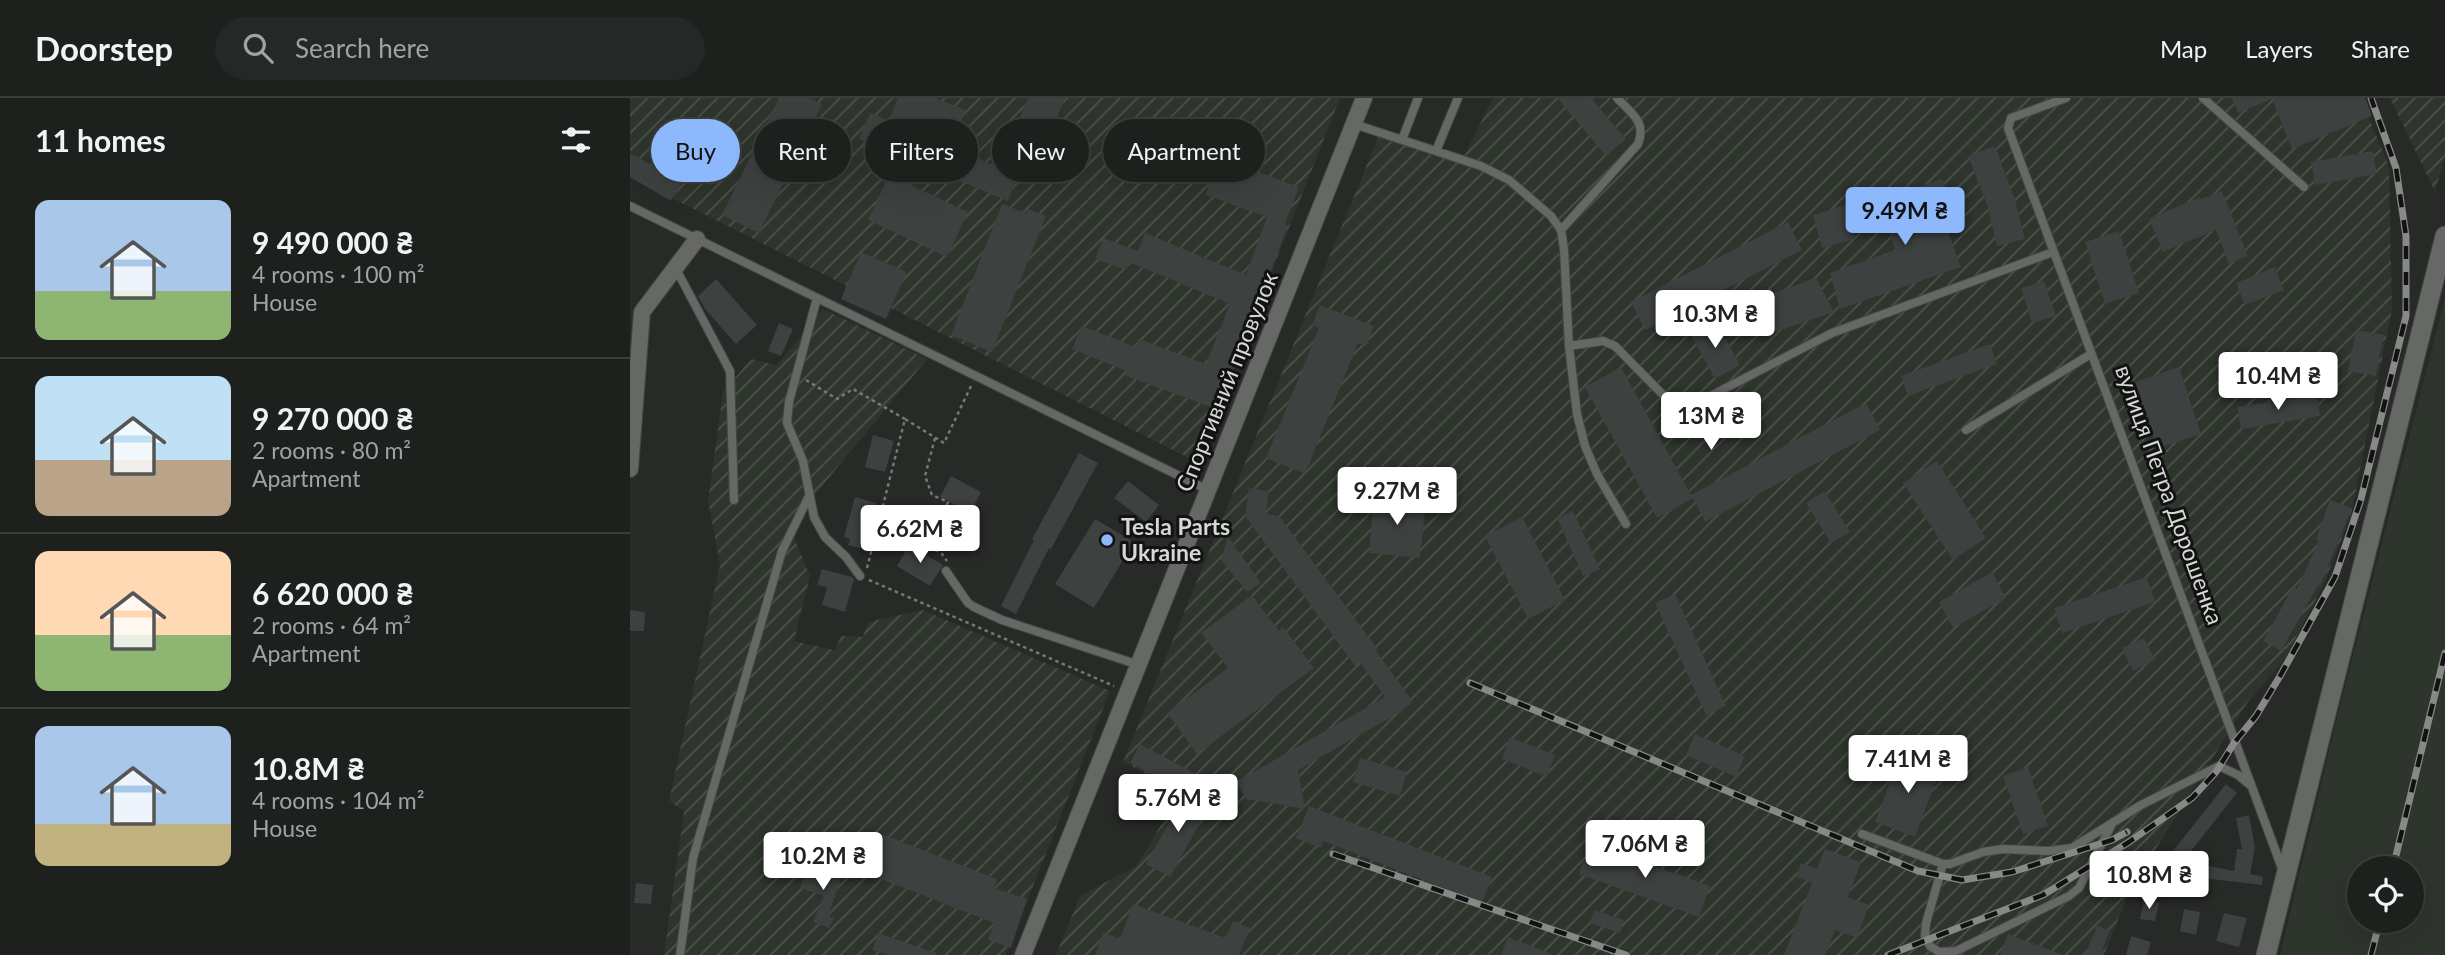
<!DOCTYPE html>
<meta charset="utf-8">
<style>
:root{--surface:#1d201d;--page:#252826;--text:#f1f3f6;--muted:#a0a3a4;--line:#3b3e3b;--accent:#8db9fc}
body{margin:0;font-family:Lato,sans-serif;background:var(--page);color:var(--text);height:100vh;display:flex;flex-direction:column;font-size:26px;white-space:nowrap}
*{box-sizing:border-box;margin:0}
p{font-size:23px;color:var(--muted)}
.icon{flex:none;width:38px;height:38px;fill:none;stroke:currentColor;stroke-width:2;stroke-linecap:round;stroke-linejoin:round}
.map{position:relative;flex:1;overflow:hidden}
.side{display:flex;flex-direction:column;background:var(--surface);width:630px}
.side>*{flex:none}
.hud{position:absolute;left:21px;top:21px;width:665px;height:63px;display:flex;gap:14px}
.tools{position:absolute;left:1717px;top:758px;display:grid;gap:14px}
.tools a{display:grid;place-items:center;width:77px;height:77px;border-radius:50%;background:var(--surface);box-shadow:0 7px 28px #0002,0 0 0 2px var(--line);font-size:35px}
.price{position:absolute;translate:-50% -60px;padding:0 16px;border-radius:7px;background:#fff;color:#222;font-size:23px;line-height:46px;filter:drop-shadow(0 2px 4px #0008)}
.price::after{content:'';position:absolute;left:50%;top:42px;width:21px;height:16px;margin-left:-10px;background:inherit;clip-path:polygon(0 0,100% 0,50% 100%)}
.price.selected{background:var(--accent);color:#111}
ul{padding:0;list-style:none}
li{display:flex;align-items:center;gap:21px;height:175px;padding:0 35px}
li+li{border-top:2px solid var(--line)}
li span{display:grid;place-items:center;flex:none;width:196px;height:140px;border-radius:14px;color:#555}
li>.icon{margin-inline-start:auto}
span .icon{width:84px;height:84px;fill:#fffc;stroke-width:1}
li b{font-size:30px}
h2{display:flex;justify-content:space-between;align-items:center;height:84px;padding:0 35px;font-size:30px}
.chip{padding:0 24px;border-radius:32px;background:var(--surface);box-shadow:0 7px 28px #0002,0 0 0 2px var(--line);font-size:24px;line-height:63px}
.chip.selected{background:var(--accent);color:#111}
header{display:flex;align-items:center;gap:42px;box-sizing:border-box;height:98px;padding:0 35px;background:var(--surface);border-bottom:2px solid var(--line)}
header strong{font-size:33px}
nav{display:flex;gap:38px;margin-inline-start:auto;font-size:24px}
.search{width:490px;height:63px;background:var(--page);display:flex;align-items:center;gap:18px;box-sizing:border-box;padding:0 24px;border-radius:38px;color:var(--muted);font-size:26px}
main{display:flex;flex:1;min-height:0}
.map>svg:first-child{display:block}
.built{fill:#2e352d;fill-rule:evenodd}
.industrial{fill:url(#industrial-furrows)}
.building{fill:#3d413f}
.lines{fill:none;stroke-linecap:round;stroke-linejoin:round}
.service-casing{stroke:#434643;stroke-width:10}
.minor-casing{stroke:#434643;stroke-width:18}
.tertiary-casing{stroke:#434643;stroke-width:21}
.path{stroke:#767876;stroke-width:2.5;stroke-dasharray:3.5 3.5;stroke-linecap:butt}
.service{stroke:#666865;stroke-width:8}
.minor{stroke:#666865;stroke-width:16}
.tertiary{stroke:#666865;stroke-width:19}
.rail-casing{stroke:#868986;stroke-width:7}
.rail{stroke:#111211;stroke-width:4.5;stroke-dasharray:13;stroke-linecap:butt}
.poi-dot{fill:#8db9fc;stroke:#111211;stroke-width:2.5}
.labels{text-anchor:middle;stroke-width:6;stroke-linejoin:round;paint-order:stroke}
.street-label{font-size:23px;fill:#d6d8d6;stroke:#111211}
.poi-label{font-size:23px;font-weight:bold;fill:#d6d8d6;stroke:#111211;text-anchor:start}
</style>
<header>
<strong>Doorstep</strong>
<div class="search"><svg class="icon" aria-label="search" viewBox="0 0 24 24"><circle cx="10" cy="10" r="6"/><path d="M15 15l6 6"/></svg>Search here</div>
<nav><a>Map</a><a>Layers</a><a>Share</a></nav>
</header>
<main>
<section class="side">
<h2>11 homes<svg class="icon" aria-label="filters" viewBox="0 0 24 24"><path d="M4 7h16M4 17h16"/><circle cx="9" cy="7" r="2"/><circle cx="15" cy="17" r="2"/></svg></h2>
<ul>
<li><span style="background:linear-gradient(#a9c7e8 65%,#8fb573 0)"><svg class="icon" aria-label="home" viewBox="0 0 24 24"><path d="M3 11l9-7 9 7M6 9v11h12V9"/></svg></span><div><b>9 490 000 ₴</b><p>4 rooms · 100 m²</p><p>House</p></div></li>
<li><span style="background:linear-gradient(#bfe0f5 60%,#b9a48a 0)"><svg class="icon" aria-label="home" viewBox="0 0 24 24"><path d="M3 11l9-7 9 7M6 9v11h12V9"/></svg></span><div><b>9 270 000 ₴</b><p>2 rooms · 80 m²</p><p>Apartment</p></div></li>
<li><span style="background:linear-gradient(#ffd9b3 60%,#8fb573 0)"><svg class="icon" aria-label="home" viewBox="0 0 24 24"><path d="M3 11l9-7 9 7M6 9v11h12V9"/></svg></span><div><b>6 620 000 ₴</b><p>2 rooms · 64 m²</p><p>Apartment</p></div></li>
<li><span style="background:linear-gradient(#a9c7e8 70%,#c2b280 0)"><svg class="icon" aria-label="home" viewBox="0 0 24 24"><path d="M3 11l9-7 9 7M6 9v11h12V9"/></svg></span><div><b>10.8M ₴</b><p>4 rooms · 104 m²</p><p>House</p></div></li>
</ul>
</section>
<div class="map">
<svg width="1815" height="857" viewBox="0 0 1815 857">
<defs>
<pattern id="industrial-furrows" width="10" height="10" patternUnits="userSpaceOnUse" patternTransform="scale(1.75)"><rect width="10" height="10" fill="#2e352d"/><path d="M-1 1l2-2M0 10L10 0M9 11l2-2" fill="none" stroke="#4c524b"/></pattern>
</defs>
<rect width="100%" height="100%" fill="#272a27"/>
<!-- built -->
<path class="built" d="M1815,200V857H1650L1707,620ZM1729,770H1782V822H1729Z"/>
<!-- industrial -->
<path class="industrial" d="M0,0H710L567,364L0,79Z
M863,0H1731L1759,69L1762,211L1721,417L1695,484L1655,561L1617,605L1500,792L1474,857H426L450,798L506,768L551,694L493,664L749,37L831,64Z
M1760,0H1815V57L1805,94Z
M193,211L297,261L159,428L180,478L164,543L205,552L211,538L233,539L238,524L293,512L480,593L376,857H34L54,713L39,703L90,467L78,403L93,294L121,261L147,267Z"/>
<!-- building -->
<path class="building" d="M149,0H179L192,6L129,135L92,117Z
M268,0H305L336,12L321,49L388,77L378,103L229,41L240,15L259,23Z
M398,0H435L411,59L379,46Z
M927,0H961L996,41L976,58Z
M1602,0H1735L1742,18L1662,51L1642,1L1608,15Z
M539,31L585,48L582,57L669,89L655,126L658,127L637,183L600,273H597L584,310L496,278L497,273L442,251L452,228L506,249L509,241L576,266L600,206L499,164L496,172L465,161L473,140L508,153L515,135L616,177L637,119L576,97L579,87L526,67Z
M1365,48L1384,99L1395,141L1367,148L1357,106L1338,58Z
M1743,53L1747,76L1685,87L1681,64Z
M0,55L52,84L41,103L0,79Z
M259,77L338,114L317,159L238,122Z
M1312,81L1328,130L1318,134L1331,169L1210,211L1200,175L1265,152L1249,102Z
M1592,93L1618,158L1599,166L1586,132L1533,154L1519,121L1570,99L1571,101Z
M372,106L396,115L398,111L416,118L362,254L321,237Z
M1215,107L1225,141L1192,150L1183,117Z
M1158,124L1172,152L1015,232L1001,204Z
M1489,133L1509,195L1475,206L1455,144Z
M231,154L277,174L256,221L211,201Z
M1645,169L1654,192L1615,207L1606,185Z
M1186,180L1204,214L1145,234L1133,199Z
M86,181L127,227L106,246L75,211L68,198Z
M1414,183L1426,218L1402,225L1391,190Z
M690,207L744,228L736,248L728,245L675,376L636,360L689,230L682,227Z
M1086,224L1110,267L1085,281L1061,237Z
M149,225L163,231L151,258L138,253Z
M1726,232L1754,237L1746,278L1718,273Z
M1360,246L1367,266L1278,298L1271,278Z
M991,269L1061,397L1236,305L1250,332L1075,424L1063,400L1027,420L955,289Z
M1549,269L1571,336L1527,351L1505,284Z
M1687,297L1690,318L1611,331L1607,309Z
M243,337L264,343L255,374L235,369Z
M449,355L468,365L421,451L419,450L386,516L371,508L404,442L402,441Z
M1307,363L1356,440L1323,462L1273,385Z
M321,378L351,394L340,415L310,399Z
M498,383L529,407L516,424L484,400Z
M619,390L639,393L636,416L649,418L748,552L746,553L783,604L765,617L668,672L675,711L616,701L606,684L755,599L730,565L725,568L615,418Z
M1194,393L1220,434L1201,445L1176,405Z
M225,399L246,405L234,451L218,447L220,441L214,439Z
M744,399L796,404L790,460L739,455Z
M1700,402L1722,410L1690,488L1688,487L1651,553L1633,543L1663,489L1667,491L1689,442L1686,441Z
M943,413L970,471L953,478L927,420Z
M892,419L935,502L898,521L855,438Z
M465,421L504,444L464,510L425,486Z
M598,439L631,485L617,494L591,462Z
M279,447L313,467L300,488L267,468Z
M192,471L222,479L224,481L215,514L192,507L197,489L187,487Z
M1362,474L1376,500L1323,530L1309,504Z
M1517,479L1525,504L1432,535L1424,510Z
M1045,496L1096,608L1076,617L1025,505Z
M622,497L649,533L653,529L684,570L567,656L537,615L598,570L571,535Z
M0,512L15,514L14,533H0Z
M1514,540L1525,562L1503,573L1492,550Z
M1065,636L1115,658L1106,679L1056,657Z
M880,639L925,657L917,679L872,661Z
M510,646L564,675L554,694L500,665Z
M1271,655L1311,669L1285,739L1245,724Z
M730,660L777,674L770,698L723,684Z
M1398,669L1418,728L1393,736L1373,678Z
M1596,686L1607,695L1546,772L1535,763Z
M557,692L581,705L540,779L516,766Z
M679,708L862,779L852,805L693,743L691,750L666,740Z
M1619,717L1625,749L1620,776L1633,779L1632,787L1565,779L1568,766L1604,773L1607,751H1612L1606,720Z
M249,735L367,781L364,790L397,801L381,850L358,842L364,825L233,774Z
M960,745L1080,788L1069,819L949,776Z
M1195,751L1231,764L1218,799L1239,807L1227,840L1205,832L1195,857H1154L1182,785L1166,779L1171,765L1187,771Z
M177,769L202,777L205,771L213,774L198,818L204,820L199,830L183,824L194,798L170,790Z
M1524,777L1541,780L1539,794L1521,792Z
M6,785L23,787L21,806L4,805Z
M1514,802L1529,805L1525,823L1510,821Z
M503,806L596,840L603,823L620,830L609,857H465L473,834L490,841Z
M1554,811L1570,814L1566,837L1550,833Z
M964,812L994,822L990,835L960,825Z
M1594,815L1617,820L1609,849L1586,843Z
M1467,828L1480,832L1470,857H1455Z
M248,835L306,855V857H258L242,852Z
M1378,836L1431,856L1430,857H1370Z
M1501,838L1521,844L1517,857H1496Z
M878,839L921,856V857H871Z"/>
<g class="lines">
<!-- service casing -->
<g class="service-casing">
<path id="service" d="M1436,0L1381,20L1378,30L1653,773
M1573,0L1674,89
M724,26L851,68L879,82L921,118L931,132L934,151L939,248L947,316L955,348L967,376L996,426
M772,42L788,0
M806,53L828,0
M0,108L578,392
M931,132L1008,46C1017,24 1001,15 987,0
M45,169L100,273L104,402
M187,200L159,304L157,325L173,363L184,419L195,439L216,459L230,478
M939,248L973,243L985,248L1042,306L1052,308L1065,306L1202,235L1423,154
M1336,332L1461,256
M316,473L338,505L344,509L372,522L509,567
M1232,736L1313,766H1320L1353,754L1373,751L1418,753L1442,750L1511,707L1589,668L1608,677L1620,687
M1313,766L1296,825L1295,838L1300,848L1309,854L1326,853L1439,798L1449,790L1483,724
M50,857L63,760L152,453L179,398"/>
</g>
<!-- minor casing -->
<g class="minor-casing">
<path id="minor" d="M0,371L12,214L67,141
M393,857L734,0"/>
</g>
<!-- tertiary casing -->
<g class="tertiary-casing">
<path id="tertiary" d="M1636,857L1815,138"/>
</g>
<!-- path -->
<path class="path" d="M176,282L207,301L223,291L275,321
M305,340L295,378L302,397L318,404L298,447L312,456L317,463
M249,422L298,447
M237,470L275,321L314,345L341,288
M239,482L484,588"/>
<!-- service -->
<use href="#service" class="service"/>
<!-- minor -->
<use href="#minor" class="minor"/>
<!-- tertiary -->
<use href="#tertiary" class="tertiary"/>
<!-- rail casing -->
<g class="rail-casing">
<path id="rail" d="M840,585L1288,773L1332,782L1382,774L1482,742L1497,734
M703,756L996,857
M1763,770L1815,555
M1258,857L1413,797L1499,744L1562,700L1586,674L1604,645L1626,618L1650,578L1705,479L1731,401L1776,218V138L1766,70L1741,0
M1741,857L1750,822"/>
</g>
<!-- rail -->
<use href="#rail" class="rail"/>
</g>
<!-- markers -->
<circle class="poi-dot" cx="477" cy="442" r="7"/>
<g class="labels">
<!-- street labels -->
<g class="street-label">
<text transform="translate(597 284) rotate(-68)" y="8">Спортивний провулок</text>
<text transform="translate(1539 397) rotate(70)" y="8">вулиця Петра Дорошенка</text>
</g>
<!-- poi labels -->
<g class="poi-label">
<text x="491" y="437">Tesla Parts<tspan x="491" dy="26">Ukraine</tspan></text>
</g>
</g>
</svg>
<div class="tools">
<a><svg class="icon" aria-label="locate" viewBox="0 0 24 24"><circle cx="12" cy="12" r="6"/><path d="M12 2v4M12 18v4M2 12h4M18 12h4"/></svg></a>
</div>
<b class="price selected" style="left:1275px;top:149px">9.49M ₴</b>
<b class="price" style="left:1085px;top:252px">10.3M ₴</b>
<b class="price" style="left:1648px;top:314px">10.4M ₴</b>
<b class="price" style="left:1081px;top:354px">13M ₴</b>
<b class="price" style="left:767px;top:429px">9.27M ₴</b>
<b class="price" style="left:290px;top:467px">6.62M ₴</b>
<b class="price" style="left:1278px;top:697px">7.41M ₴</b>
<b class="price" style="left:548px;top:736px">5.76M ₴</b>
<b class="price" style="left:1015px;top:782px">7.06M ₴</b>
<b class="price" style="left:193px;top:794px">10.2M ₴</b>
<b class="price" style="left:1519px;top:813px">10.8M ₴</b>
<div class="hud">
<a class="chip selected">Buy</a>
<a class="chip">Rent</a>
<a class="chip">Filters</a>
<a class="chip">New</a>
<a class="chip">Apartment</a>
</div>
</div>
</main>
